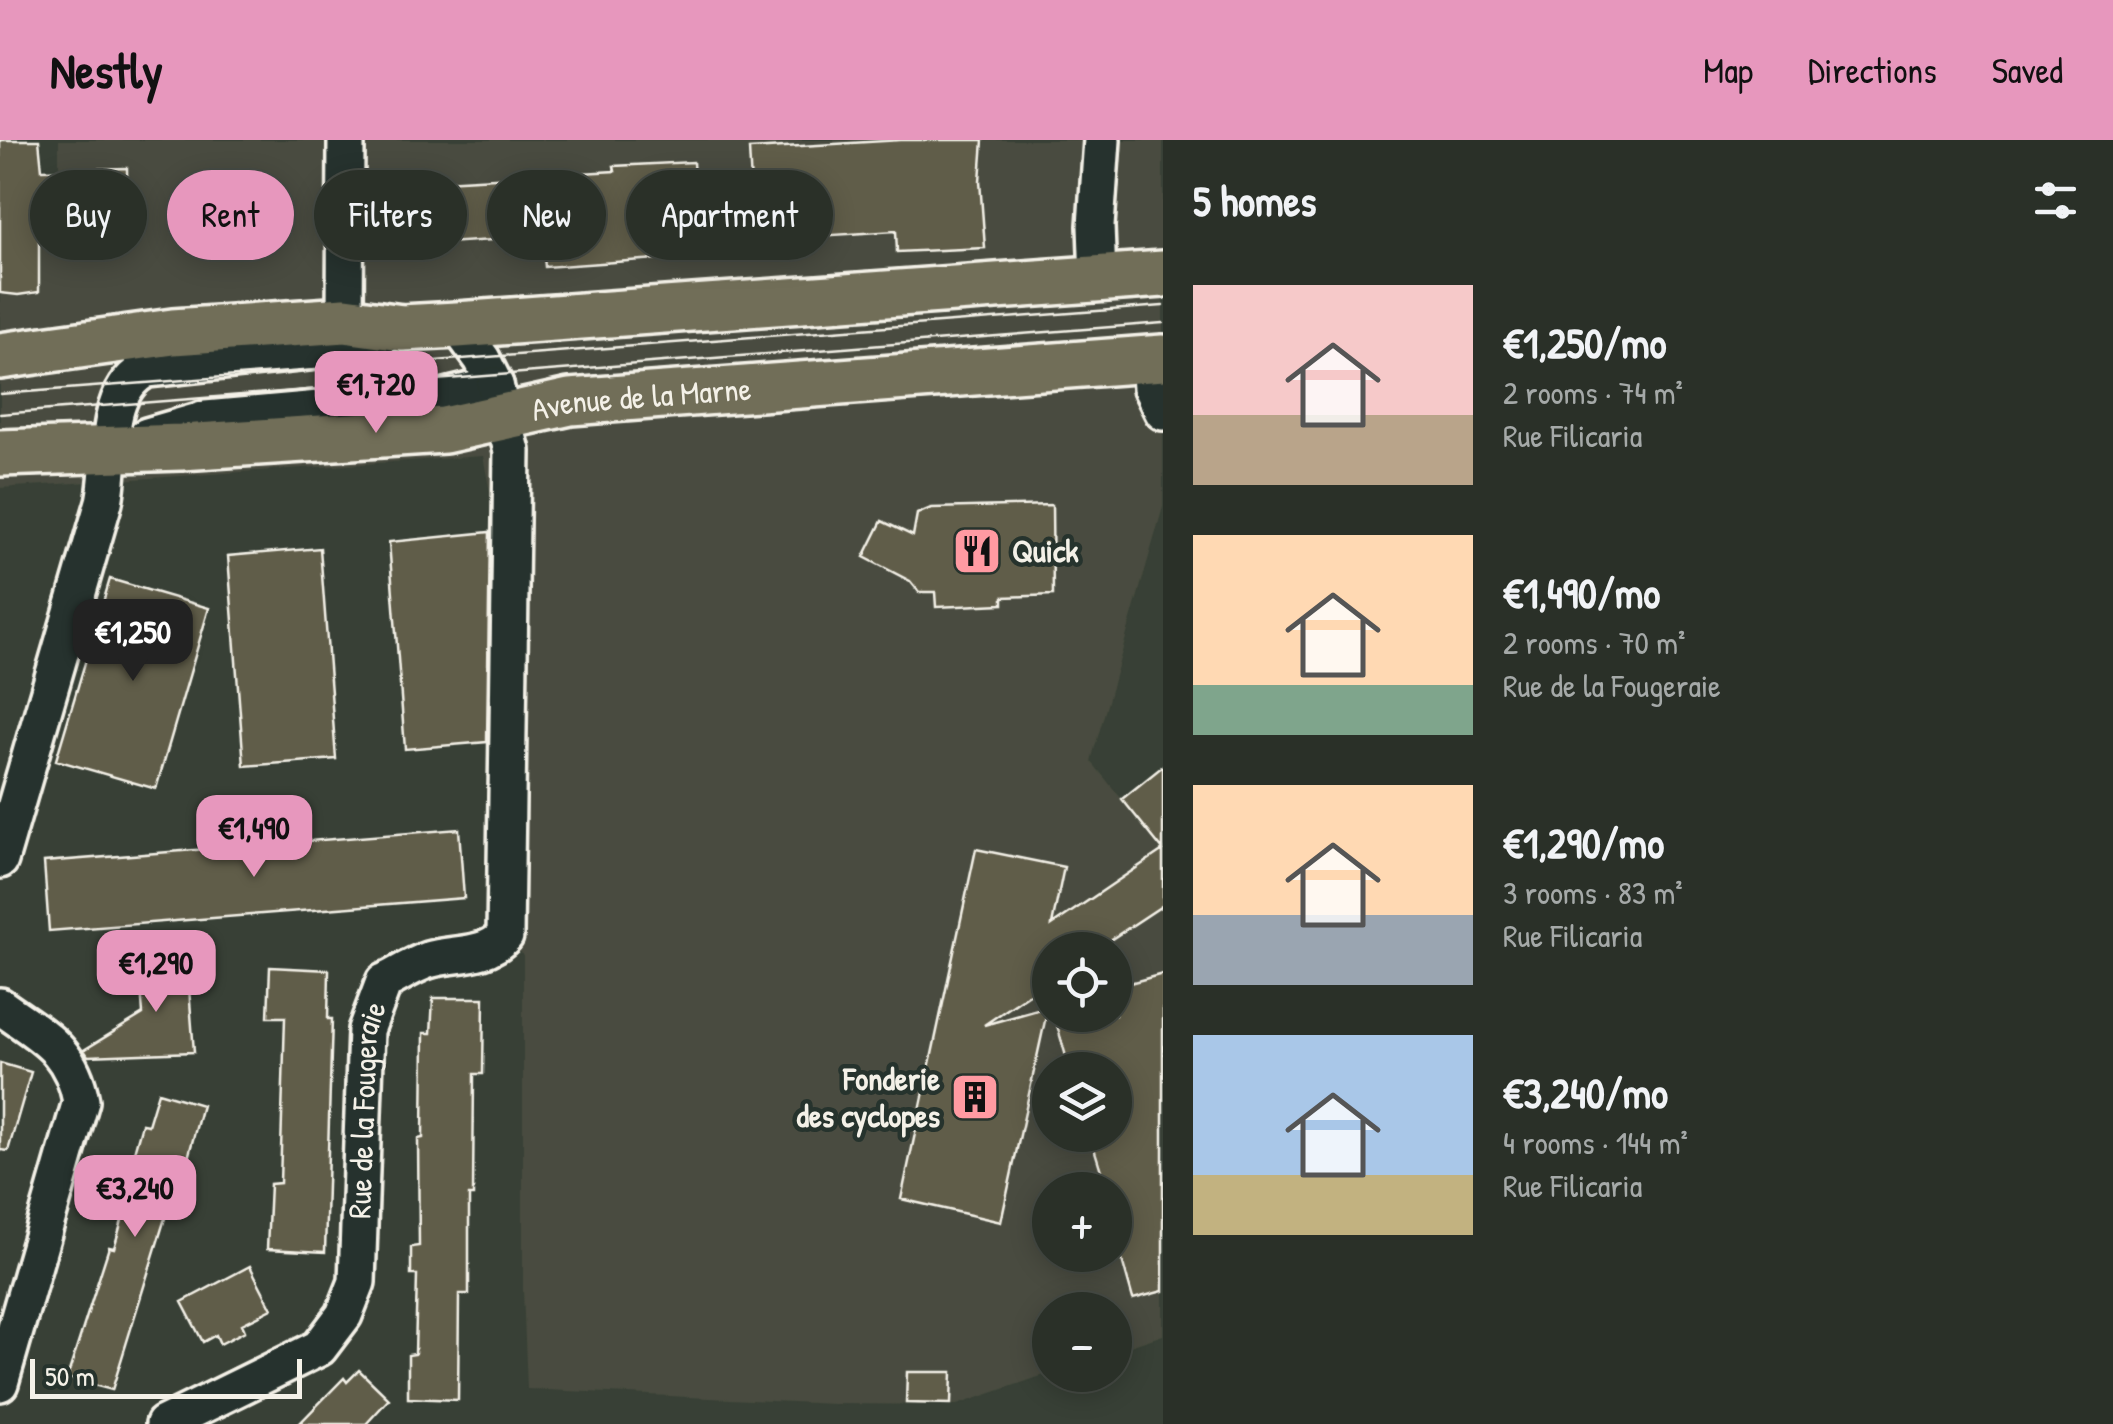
<!DOCTYPE html>
<meta charset="utf-8">
<style>
:root{--surface:#2a3028;--page:#363c34;--text:#f1f3f6;--muted:#a5a9a8;--line:#464b45;--accent:#e797bd}
body{margin:0;font-family:"Patrick Hand",sans-serif;background:var(--page);color:var(--text);height:100vh;display:flex;flex-direction:column;font-size:38px;white-space:nowrap}
*{box-sizing:border-box;margin:0}
p{font-size:32px;color:var(--muted)}
.icon{flex:none;width:55px;height:55px;fill:none;stroke:currentColor;stroke-width:2;stroke-linecap:round;stroke-linejoin:round}
.map{position:relative;flex:1;overflow:hidden}
.panel{display:flex;flex-direction:column;background:var(--surface);width:950px}
.panel>*{flex:none}
.top-card{position:absolute;left:30px;top:30px;width:950px;height:90px;display:flex;gap:20px}
.fabs{position:absolute;left:1032px;top:792px;display:grid;gap:20px}
.fabs a{display:grid;place-items:center;width:100px;height:100px;border-radius:50%;background:var(--surface);box-shadow:0 5px 25px #0003,0 0 0 2px var(--line);font-size:50px}
.scale{position:absolute;left:30px;bottom:25px;width:272px;box-sizing:border-box;padding-left:10px;border:5px solid #f4f1e8;border-top:0;font-size:28px;line-height:35px;white-space:nowrap;color:#f4f1e8;-webkit-text-stroke:8px #26332d;paint-order:stroke}
.price{position:absolute;translate:-50% -85px;padding:0 22px;border-radius:20px;background:var(--accent);color:#111;font-size:32px;line-height:65px;filter:drop-shadow(0 2px 5px #0008)}
.price::after{content:'';position:absolute;left:50%;top:60px;width:30px;height:22px;margin-left:-15px;background:inherit;clip-path:polygon(0 0,100% 0,50% 100%)}
.price.on{background:#222;color:#fff}
ul{padding:0;list-style:none}
li{display:flex;align-items:center;gap:30px;height:250px;padding:0 30px}
li span{display:grid;place-items:center;flex:none;width:280px;height:200px;border-radius:0px;color:#555}
li>.icon{margin-inline-start:auto}
span .icon{width:120px;height:120px;fill:#fffc;stroke-width:1}
li b{font-size:42px}
h2{display:flex;justify-content:space-between;align-items:center;height:120px;padding:0 30px;font-size:42px}
.chip{padding:0 35px;border-radius:45px;background:var(--surface);box-shadow:0 5px 25px #0003,0 0 0 2px var(--line);font-size:35px;line-height:90px}
.chip.on{background:var(--accent);color:#111}
header{display:flex;align-items:center;gap:60px;box-sizing:border-box;height:140px;padding:0 50px;background:var(--accent);color:#111}
header strong{font-size:48px}
nav{display:flex;gap:55px;margin-inline-start:auto;font-size:35px}
main{display:flex;flex:1;min-height:0}
.map>svg:first-child{display:block}
.built{fill:#484c3f;fill-rule:evenodd}
.building{fill:#615d4a;stroke:#f4f1e8;stroke-width:2.5}
.lines{fill:none;stroke-linecap:round;stroke-linejoin:round}
.minor-casing{stroke:#f4f1e8;stroke-width:42}
.major-casing{stroke:#f4f1e8;stroke-width:52}
.minor{stroke:#26332d;stroke-width:35}
.major{stroke:#716e59;stroke-width:45}
.tram{stroke:#f4f1e8;stroke-width:2.5}
.labels{text-anchor:middle;stroke-width:9;stroke-linejoin:round;paint-order:stroke}
.street-label{font-size:32px;fill:#f4f1e8;stroke:#26332d}
.poi-label{font-size:32px;font-weight:bold;fill:#f4f1e8;stroke:#26332d;text-anchor:start}
</style>
<header>
<strong>Nestly</strong>
<nav><a>Map</a><a>Directions</a><a>Saved</a></nav>
</header>
<main>
<div class="map">
<svg width="1163" height="1284" viewBox="0 0 1163 1284">
<rect width="100%" height="100%" fill="#384036"/>
<filter id="ink" filterUnits="userSpaceOnUse"><feTurbulence type="fractalNoise" baseFrequency=".01" numOctaves="2"/><feDisplacementMap in="SourceGraphic" scale="20" xChannelSelector="R" yChannelSelector="G"/><feConvolveMatrix kernelMatrix="1 2 1 2 8 2 1 2 1" color-interpolation-filters="sRGB"/></filter>
<g filter="url(#ink)">
<!-- built -->
<path class="built" d="M59,0H1163V367L1091,621L1150,694L1163,685V1195L1115,1211V1170H1050V1233L957,1265L833,1264L527,1249L523,1151V815L492,790V363L483,316L0,348V42H59ZM1050,810H1115V875H1050ZM1050,930H1115V995H1050ZM1050,1050H1115V1115H1050Z"/>
<!-- building -->
<path class="building" d="M0,0H39L42,30L127,28L128,87L93,88L94,98L39,99V152L18,155L0,153Z
M901,0H983L980,41L985,108L897,112L896,91L754,100L749,9Z
M693,22L699,116L545,127L542,97L430,104L426,42L615,31L614,26Z
M1052,365L1053,455L1003,457V464L936,467L935,452H919L910,441L864,417L882,381L913,396L917,374L931,368Z
M490,392L487,602L405,609L389,402Z
M320,408L336,619L244,626L228,416Z
M110,439L209,468L156,649L56,620Z
M1163,626V765L1095,810H1050V840L984,885L1048,867L1001,1082L901,1059L976,709L1064,727L1052,785L1163,710L1122,659Z
M459,689L464,758L49,791L44,722Z
M139,820L187,823L194,912L88,916L84,910L143,874Z
M270,827L329,830L328,879H332L325,1112L267,1109L270,1044L280,1043L285,877H268Z
M1163,834V1151L1133,1159L1122,1120L1115,1122V1050H1107L1090,995H1115V930H1070L1054,875H1115V847Z
M433,858H484L483,934H474L473,1056H469V1154H459L458,1260L408,1258V1215L415,1214L417,1135H411V1107L419,1106L418,999L423,998L424,893H431Z
M0,923L31,932L8,1011L0,1010Z
M158,952L202,965L183,1037L178,1036L112,1250L67,1238L109,1107L114,1108L138,1025L131,1023L142,984L148,985Z
M250,1126L272,1169L242,1184L245,1191L220,1204L216,1195L203,1202L182,1162Z
M359,1230L389,1259L366,1284H299L344,1238L347,1242Z
M907,1232H952L951,1264L906,1263Z"/>
<g class="lines">
<!-- minor casing -->
<g class="minor-casing">
<g id="minor">
<path d="M1098,139L1096,86L1102,0"/>
<path d="M345,180L346,0"/>
<path d="M1149,219L1151,248L1163,272"/>
<path d="M147,296L206,279L442,258L495,245L482,219L457,185"/>
<path d="M0,720L104,362C113,322 102,249 147,229L346,208L401,189"/>
<path d="M0,866C41,896 71,907 81,961L0,1243"/>
<path id="s1" d="M164,1284L319,1208L344,1175L357,1142L366,890L384,842C398,835 413,825 428,820C455,812 484,818 505,796L512,311L495,245"/>
</g>
</g>
<!-- major casing -->
<g class="major-casing">
<g id="major">
<path d="M0,216L173,192L345,180L402,188L457,185L1163,134"/>
<path id="s2" d="M0,313L181,307L444,290L570,262L1163,218"/>
</g>
</g>
<!-- minor -->
<use href="#minor" class="minor"/>
<!-- major -->
<use href="#major" class="major"/>
<!-- tram -->
<path class="tram" d="M0,254L1163,166
M0,274L1163,183"/>
</g>
</g>
<!-- icons -->
<defs>
<g id="restaurant-square" transform="scale(2.5)"><rect x="-9" y="-9" width="18" height="18" rx="4" fill="#ff9aa2" stroke="#26332d"/><path d="M-5-6h1v4h1v-4h1v4h1v-4h1v5L-1.5 .5V6h-2V.5L-5-1ZM5-6V6H3V1.5H1.5Q1.5-4 5-6Z" fill="#111"/></g>
<g id="building-square" transform="scale(2.5)"><rect x="-9" y="-9" width="18" height="18" rx="4" fill="#ff9aa2" stroke="#26332d"/><path d="M-4-6H4V6H1V3H-1V6H-4ZM-2.5-4.3h1.7v1.8h-1.7ZM.8-4.3h1.7v1.8H.8ZM-2.5-1h1.7V.8h-1.7ZM.8-1h1.7V.8H.8Z" fill="#111"/></g>
</defs>
<g fill-rule="evenodd">
<use href="#restaurant-square" x="977" y="411"/>
<use href="#building-square" x="975" y="957"/>
</g>
<g class="labels">
<!-- street labels -->
<g class="street-label">
<text dy="11" stroke="none"><textPath href="#s2" startOffset="645">Avenue de la Marne</textPath></text>
<text dy="11" stroke="none"><textPath href="#s1" startOffset="422">Rue de la Fougeraie</textPath></text>
</g>
<!-- poi labels -->
<g class="poi-label">
<text x="1012" y="422">Quick</text>
<text x="940" y="950" text-anchor="end">Fonderie<tspan x="940" dy="37">des cyclopes</tspan></text>
</g>
</g>
</svg>
<div class="fabs">
<a><svg class="icon" aria-label="locate" viewBox="0 0 24 24"><circle cx="12" cy="12" r="6"/><path d="M12 2v4M12 18v4M2 12h4M18 12h4"/></svg></a>
<a><svg class="icon" aria-label="layers" viewBox="0 0 24 24"><path d="M12 4l9 5-9 5-9-5zM3 14l9 5 9-5"/></svg></a>
<a>+</a>
<a>−</a>
</div>
<div class="scale">50 m</div>
<b class="price" style="left:376px;top:296px">€1,720</b>
<b class="price on" style="left:133px;top:544px">€1,250</b>
<b class="price" style="left:254px;top:740px">€1,490</b>
<b class="price" style="left:156px;top:875px">€1,290</b>
<b class="price" style="left:135px;top:1100px">€3,240</b>
<div class="top-card">
<a class="chip">Buy</a>
<a class="chip on">Rent</a>
<a class="chip">Filters</a>
<a class="chip">New</a>
<a class="chip">Apartment</a>
</div>
</div>
<section class="panel">
<h2>5 homes<svg class="icon" aria-label="filters" viewBox="0 0 24 24"><path d="M4 7h16M4 17h16"/><circle cx="9" cy="7" r="2"/><circle cx="15" cy="17" r="2"/></svg></h2>
<ul>
<li><span style="background:linear-gradient(#f6c9c9 65%,#b9a48a 0)"><svg class="icon" aria-label="home" viewBox="0 0 24 24"><path d="M3 11l9-7 9 7M6 9v11h12V9"/></svg></span><div><b>€1,250/mo</b><p>2 rooms · 74 m²</p><p>Rue Filicaria</p></div></li>
<li><span style="background:linear-gradient(#ffd9b3 75%,#7fa58c 0)"><svg class="icon" aria-label="home" viewBox="0 0 24 24"><path d="M3 11l9-7 9 7M6 9v11h12V9"/></svg></span><div><b>€1,490/mo</b><p>2 rooms · 70 m²</p><p>Rue de la Fougeraie</p></div></li>
<li><span style="background:linear-gradient(#ffd9b3 65%,#9aa5b1 0)"><svg class="icon" aria-label="home" viewBox="0 0 24 24"><path d="M3 11l9-7 9 7M6 9v11h12V9"/></svg></span><div><b>€1,290/mo</b><p>3 rooms · 83 m²</p><p>Rue Filicaria</p></div></li>
<li><span style="background:linear-gradient(#a9c7e8 70%,#c2b280 0)"><svg class="icon" aria-label="home" viewBox="0 0 24 24"><path d="M3 11l9-7 9 7M6 9v11h12V9"/></svg></span><div><b>€3,240/mo</b><p>4 rooms · 144 m²</p><p>Rue Filicaria</p></div></li>
</ul>
</section>
</main>
